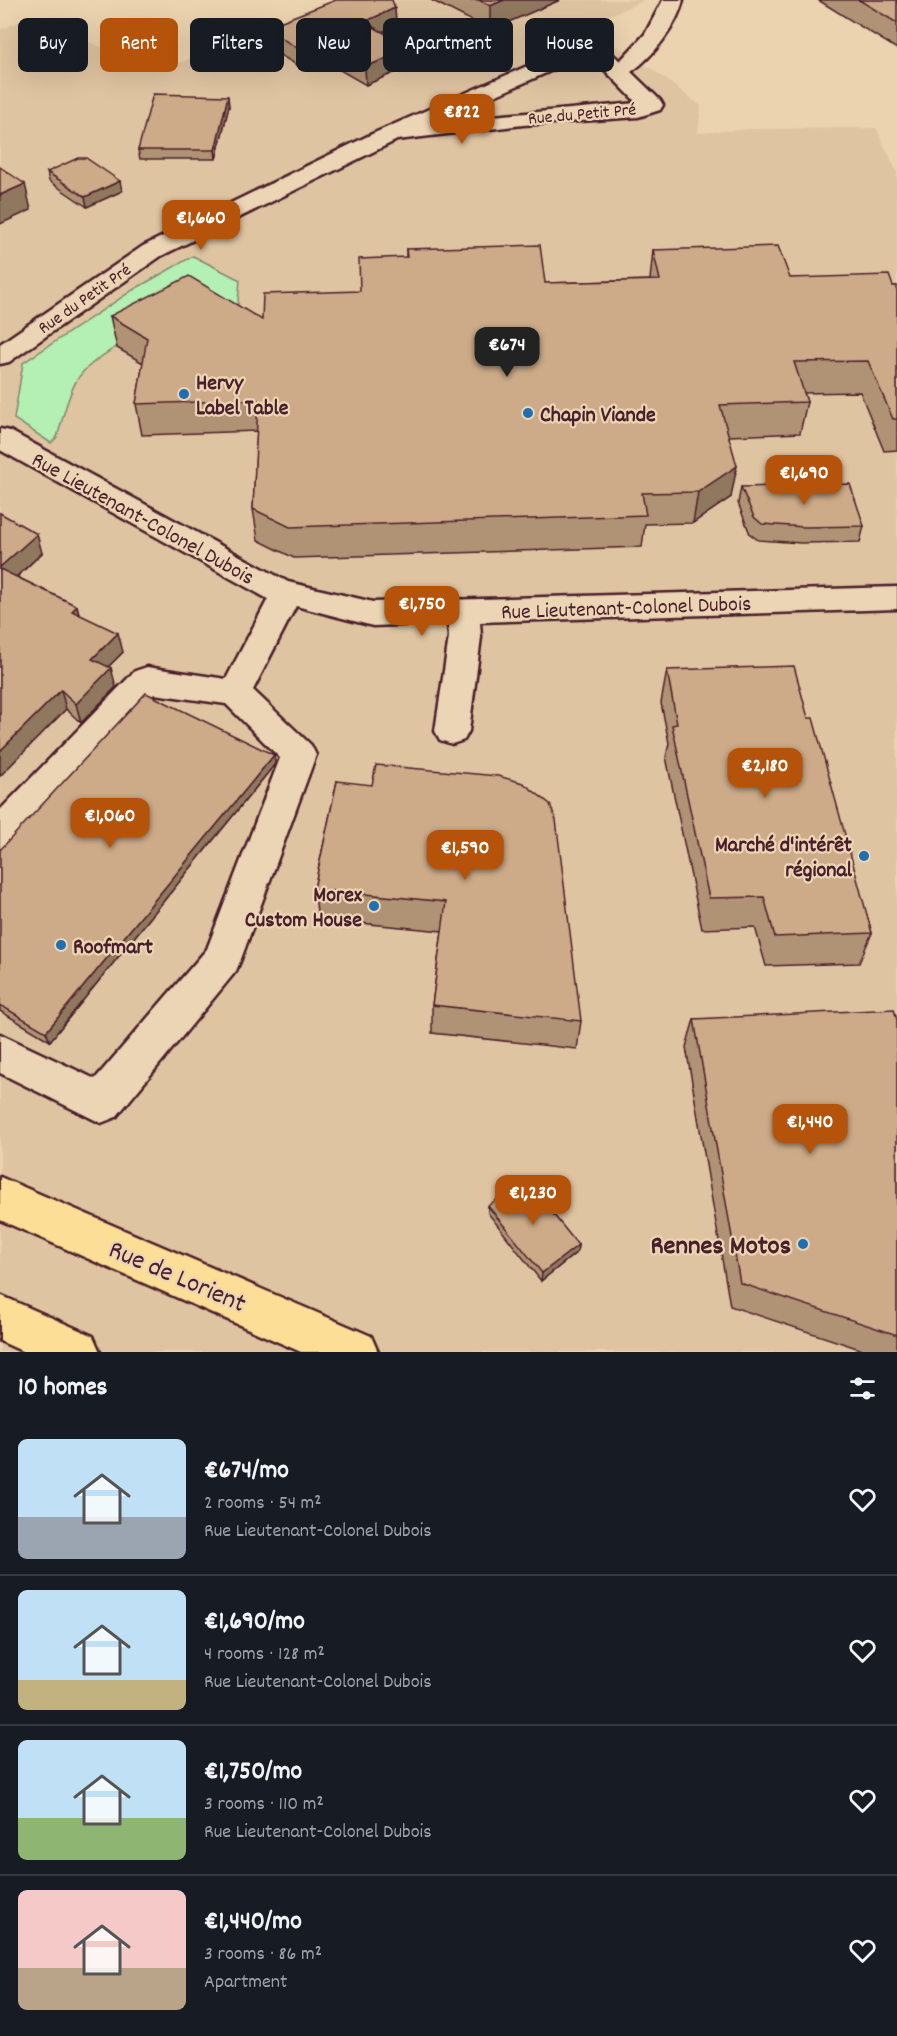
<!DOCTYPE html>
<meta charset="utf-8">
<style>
:root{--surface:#171b24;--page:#20242c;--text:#f1f3f6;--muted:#9ea1a6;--line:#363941;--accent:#b45309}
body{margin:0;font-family:Dekko,sans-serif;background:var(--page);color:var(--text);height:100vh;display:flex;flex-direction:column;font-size:22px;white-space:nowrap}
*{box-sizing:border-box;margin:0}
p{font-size:20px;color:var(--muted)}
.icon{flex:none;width:33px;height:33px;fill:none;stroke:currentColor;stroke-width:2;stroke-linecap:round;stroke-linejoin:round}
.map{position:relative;height:1352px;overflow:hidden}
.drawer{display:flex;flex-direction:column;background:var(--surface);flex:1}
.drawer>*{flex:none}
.banner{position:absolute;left:18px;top:18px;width:861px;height:54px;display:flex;gap:12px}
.price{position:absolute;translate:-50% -51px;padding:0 14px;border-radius:12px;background:var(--accent);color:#fff;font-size:20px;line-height:39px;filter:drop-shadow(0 2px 3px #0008)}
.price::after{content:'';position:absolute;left:50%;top:36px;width:18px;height:14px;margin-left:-9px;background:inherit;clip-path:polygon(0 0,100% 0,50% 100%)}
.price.current{background:#222;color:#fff}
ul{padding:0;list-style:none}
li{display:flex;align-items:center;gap:18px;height:150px;padding:0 18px}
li+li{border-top:2px solid var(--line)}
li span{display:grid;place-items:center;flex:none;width:168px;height:120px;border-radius:9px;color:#555}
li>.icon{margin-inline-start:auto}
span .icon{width:72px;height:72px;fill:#fffc;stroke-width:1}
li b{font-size:26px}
h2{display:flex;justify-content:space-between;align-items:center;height:72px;padding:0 18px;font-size:26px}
.pill{padding:0 21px;border-radius:9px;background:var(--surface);box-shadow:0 6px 24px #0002;font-size:21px;line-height:54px}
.pill.current{background:var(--accent);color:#fff}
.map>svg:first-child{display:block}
.built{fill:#dfc4a1}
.green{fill:#b4efb3;stroke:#7f876f;stroke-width:1.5}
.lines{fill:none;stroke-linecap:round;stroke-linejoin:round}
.minor-casing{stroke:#4a1f2b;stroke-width:5}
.major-casing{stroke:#4a1f2b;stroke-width:5}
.minor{fill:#ebd5b4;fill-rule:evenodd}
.major{fill:#fcde96;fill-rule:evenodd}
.wall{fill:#b09375;stroke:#4a1f2b;stroke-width:1.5}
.shaded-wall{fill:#90785f;stroke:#4a1f2b;stroke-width:1.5}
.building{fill:#cdab88;stroke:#4a1f2b;stroke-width:1.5}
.poi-dot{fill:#1f6fb2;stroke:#ebd5b4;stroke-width:2}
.labels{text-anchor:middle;stroke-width:4.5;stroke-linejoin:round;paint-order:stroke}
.far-street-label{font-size:18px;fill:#4a1f2b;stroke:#ebd5b4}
.poi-label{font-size:22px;font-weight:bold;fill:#4a1f2b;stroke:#ebd5b4;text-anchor:start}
.street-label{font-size:22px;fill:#4a1f2b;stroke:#ebd5b4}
.near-poi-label{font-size:27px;font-weight:bold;fill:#4a1f2b;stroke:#ebd5b4;text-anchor:end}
.near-street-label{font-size:27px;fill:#4a1f2b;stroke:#ebd5b4}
</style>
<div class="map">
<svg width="897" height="1352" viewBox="0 0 897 1352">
<rect width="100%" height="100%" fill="#ebd3af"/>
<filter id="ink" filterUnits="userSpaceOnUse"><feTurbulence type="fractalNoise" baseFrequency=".0167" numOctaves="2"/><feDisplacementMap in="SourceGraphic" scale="12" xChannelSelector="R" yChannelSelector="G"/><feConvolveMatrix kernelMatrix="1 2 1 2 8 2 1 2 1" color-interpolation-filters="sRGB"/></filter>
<g filter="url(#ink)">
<!-- built -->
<path class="built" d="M345,0H641L643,1L584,26L652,69L701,106L698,133L752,129L876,128L897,172V1352H0V30L27,18L161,70Z"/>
<!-- green -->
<path class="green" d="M193,256L240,280L232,365L194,307C165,322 92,353 77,380C67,396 63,419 57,437L51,443L14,419L23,363L133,290Z"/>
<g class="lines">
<!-- minor casing -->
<g class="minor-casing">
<path id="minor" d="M663,0H683C677,26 653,57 631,72L660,100L663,105L660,110L638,117L523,125L397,140L161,256L9,362L0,364V344L143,246L372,134L571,47L604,46L620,61L645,34ZM582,57H592L637,103L438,121Z
M0,429L10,431L288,582L373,602L897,587V609L480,622L481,637L469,731L464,740L452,744L440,740L435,731L449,637L448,623L373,626L296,606L253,690L311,745L316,755L241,959L236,971L116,1117L101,1123L0,1073V1034L95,1079L207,949L280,758L226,704L154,694L13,845L0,849V810L135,671L147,667L226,679L268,599L0,450Z"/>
</g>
<!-- major casing -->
<g class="major-casing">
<path id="major" d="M0,1177L371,1336L378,1352H301L0,1220Z
M0,1295L93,1336L100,1352H24L0,1341Z"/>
</g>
<!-- minor -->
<use href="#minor" class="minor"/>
<!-- major -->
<use href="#major" class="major"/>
</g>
<!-- wall -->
<path class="wall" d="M431,0H560L490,30Z
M818,0H897V49Z
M395,8L396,26L382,32L412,65L366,85L319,58L300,67L265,46L264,28Z
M229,106L216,159H140L138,150Z
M47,172L122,191L87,207L49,181Z
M406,249L545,283L650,280L653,250L790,278L897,286V450L884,451L860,392L804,393L807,402L800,433L729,436L731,497L693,523L645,524L642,547L294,558L258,540L253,509L257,431L142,435L136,404L143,363L117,348L110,316L262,320L360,291L406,257Z
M741,487L864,526L860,542L801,543L758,540L750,534L738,503Z
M0,513L42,553L17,577L77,606L79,614L123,652L108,667L116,687L81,723L66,709L0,776Z
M667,670L808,718L872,933L859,963L766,966L755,927L702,929L666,757L669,743L661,703Z
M274,755L275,764L50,1041L0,1011V850Z
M337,781L581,1021L577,1049L432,1033V1005L442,931L318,919L314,889Z
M694,1019L897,1020V1352H869L730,1306L686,1047Z
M488,1206L578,1245L577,1252L541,1281L488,1213Z"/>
<!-- shaded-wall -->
<path class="shaded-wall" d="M504,0H560L490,30V6Z
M395,8L396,26L365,39L364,22Z
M318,41L319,58L300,67L299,49Z
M412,48V65L366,85L365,67Z
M228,96L229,106L216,159L215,150Z
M120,181L122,191L87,207L85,197Z
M25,184L31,210L0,224V195Z
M737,466L731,497L693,523L698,492Z
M37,534L42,553L5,587L0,572V567Z
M77,606L82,625L72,611Z
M118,633L123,652L97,678L92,659Z
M111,668L116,687L81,723L76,704Z
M61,690L66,709L0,776V751Z
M274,755L275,764L50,1041L46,1032Z
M578,1245L577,1252L541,1281L542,1273Z"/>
<!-- building -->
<path class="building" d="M336,0H392L395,8L364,22L412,48L365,67L318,41L299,49L264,28Z
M479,0H504L490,6Z
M859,0H897V23Z
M153,94L228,96L215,150H138Z
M78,158H86L120,181L85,197L47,172Z
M0,167L25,184L0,195Z
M540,245L545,283L660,280L653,250L778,246L790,278L889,275L893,286H897V419H893L868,361L794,362L807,402L720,405L737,466L698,492L642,493L646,515L290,527L253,509L258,400L136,404L147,338L110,316L189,276L262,320L263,294L360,291L359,259L407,257L406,249Z
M850,484L864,526L805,527L762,524L754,517L741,487Z
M0,513L37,534L0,567Z
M0,569L77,606L72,611L118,633L92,659L111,668L76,704L61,690L0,751Z
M794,666L808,718H813L872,933L775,937L764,897L709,898L672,725L677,724L667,670Z
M146,693L274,755L46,1032L0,1005V850Z
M376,765L498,776L523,783L550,804L556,820L581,1021L432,1005L446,902L314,889L337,781L372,785Z
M894,1009L897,1020V1335L740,1283L694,1019Z
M524,1178L578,1245L542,1273L488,1206Z"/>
</g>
<!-- markers -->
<g class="poi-dot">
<circle cx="184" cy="394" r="6"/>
<circle cx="528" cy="413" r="6"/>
<circle cx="864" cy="856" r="6"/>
<circle cx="374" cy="906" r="6"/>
<circle cx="61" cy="945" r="6"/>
<circle cx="803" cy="1244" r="6"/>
</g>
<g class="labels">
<!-- far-street labels -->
<g class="far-street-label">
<text transform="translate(582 113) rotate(-5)" y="6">Rue du Petit Pré</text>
<text transform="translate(84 298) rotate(-35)" y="6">Rue du Petit Pré</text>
</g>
<!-- poi labels -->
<g class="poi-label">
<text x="196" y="389">Hervy<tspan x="196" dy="25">Label Table</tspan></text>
<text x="540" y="421">Chapin Viande</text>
<text x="852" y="851" text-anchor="end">Marché d'intérêt<tspan x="852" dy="25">régional</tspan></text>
<text x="362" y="901" text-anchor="end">Morex<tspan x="362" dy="25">Custom House</tspan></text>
<text x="73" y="953">Roofmart</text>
</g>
<!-- street labels -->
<g class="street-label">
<text transform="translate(144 517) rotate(29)" y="8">Rue Lieutenant-Colonel Dubois</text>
<text transform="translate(626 606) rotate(-2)" y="8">Rue Lieutenant-Colonel Dubois</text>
</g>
<!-- near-poi labels -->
<g class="near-poi-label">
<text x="791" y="1253">Rennes Motos</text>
</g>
<!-- near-street labels -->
<g class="near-street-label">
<text transform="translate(178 1275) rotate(23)" y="9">Rue de Lorient</text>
</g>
</g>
</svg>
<b class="price" style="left:462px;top:145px">€822</b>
<b class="price" style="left:201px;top:251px">€1,660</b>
<b class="price current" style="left:507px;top:378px">€674</b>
<b class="price" style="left:804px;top:506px">€1,690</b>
<b class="price" style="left:422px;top:637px">€1,750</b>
<b class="price" style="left:765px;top:799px">€2,180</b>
<b class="price" style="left:110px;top:849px">€1,060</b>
<b class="price" style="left:465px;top:881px">€1,590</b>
<b class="price" style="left:810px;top:1155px">€1,440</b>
<b class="price" style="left:533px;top:1226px">€1,230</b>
<div class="banner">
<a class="pill">Buy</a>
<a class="pill current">Rent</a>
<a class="pill">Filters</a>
<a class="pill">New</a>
<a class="pill">Apartment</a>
<a class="pill">House</a>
</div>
</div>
<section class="drawer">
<h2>10 homes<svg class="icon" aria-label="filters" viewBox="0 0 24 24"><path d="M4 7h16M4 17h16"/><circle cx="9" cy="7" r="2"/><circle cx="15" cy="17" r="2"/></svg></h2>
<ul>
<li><span style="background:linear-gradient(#bfe0f5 65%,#9aa5b1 0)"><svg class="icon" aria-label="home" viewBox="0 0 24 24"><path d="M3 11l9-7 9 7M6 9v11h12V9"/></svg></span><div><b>€674/mo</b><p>2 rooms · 54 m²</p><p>Rue Lieutenant-Colonel Dubois</p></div><svg class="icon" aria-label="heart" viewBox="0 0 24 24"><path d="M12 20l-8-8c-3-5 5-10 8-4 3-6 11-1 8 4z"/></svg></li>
<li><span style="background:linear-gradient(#bfe0f5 75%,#c2b280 0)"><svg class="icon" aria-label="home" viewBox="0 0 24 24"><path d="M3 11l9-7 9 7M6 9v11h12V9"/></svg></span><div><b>€1,690/mo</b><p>4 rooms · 128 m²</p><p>Rue Lieutenant-Colonel Dubois</p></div><svg class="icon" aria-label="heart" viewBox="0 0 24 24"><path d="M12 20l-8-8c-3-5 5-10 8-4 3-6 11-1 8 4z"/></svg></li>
<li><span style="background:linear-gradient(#bfe0f5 65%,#8fb573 0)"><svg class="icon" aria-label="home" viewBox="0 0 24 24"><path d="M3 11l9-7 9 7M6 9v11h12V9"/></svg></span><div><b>€1,750/mo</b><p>3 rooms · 110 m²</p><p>Rue Lieutenant-Colonel Dubois</p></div><svg class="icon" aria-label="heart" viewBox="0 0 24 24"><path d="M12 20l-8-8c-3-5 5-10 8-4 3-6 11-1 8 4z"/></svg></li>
<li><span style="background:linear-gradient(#f6c9c9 65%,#b9a48a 0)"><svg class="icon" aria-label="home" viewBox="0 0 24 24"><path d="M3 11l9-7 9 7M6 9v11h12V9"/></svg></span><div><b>€1,440/mo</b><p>3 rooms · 86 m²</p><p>Apartment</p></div><svg class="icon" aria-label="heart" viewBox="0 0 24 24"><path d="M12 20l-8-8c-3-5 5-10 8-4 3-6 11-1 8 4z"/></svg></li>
</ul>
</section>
